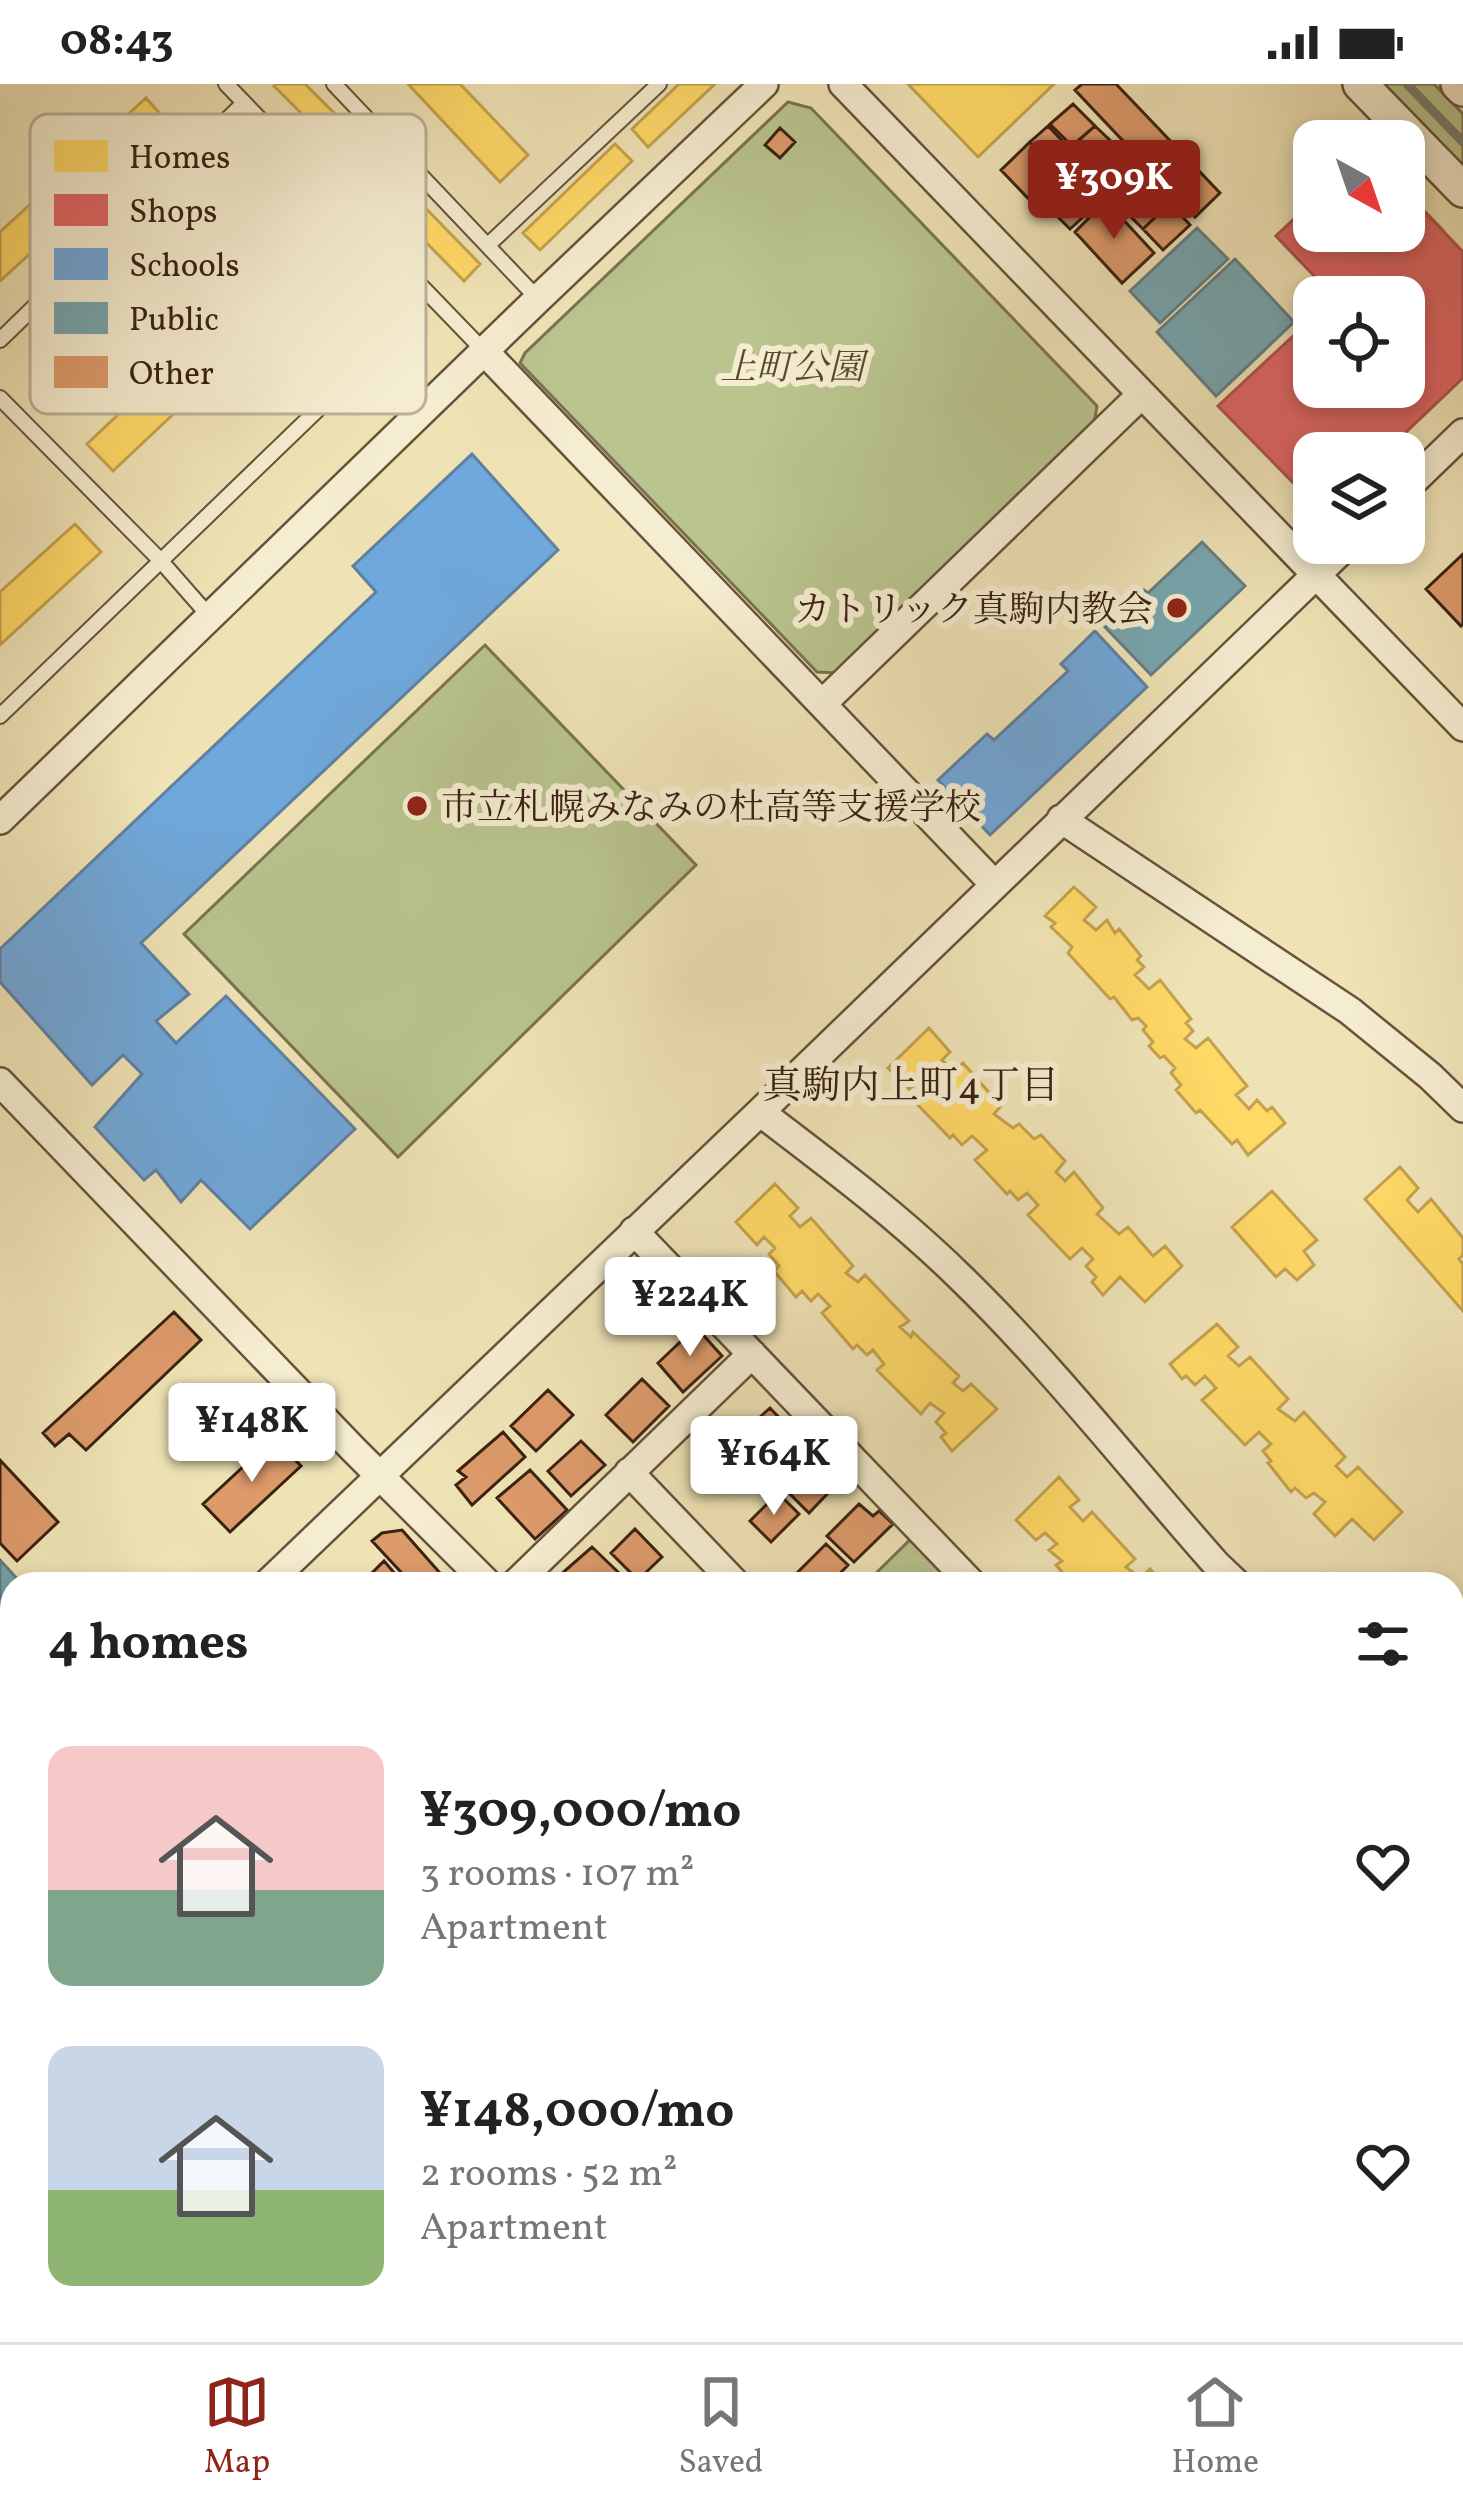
<!DOCTYPE html>
<meta charset="utf-8">
<style>
:root{--surface:#fff;--page:#f2f2f2;--text:#222;--muted:#767676;--line:#e0e0e0;--accent:#8f2418}
body{margin:0;font-family:Vollkorn,"Noto Serif JP",serif;background:var(--page);color:var(--text);height:100vh;display:flex;flex-direction:column;font-size:45px;white-space:nowrap}
*{box-sizing:border-box;margin:0}
p{font-size:39px;color:var(--muted)}
.icon{flex:none;width:66px;height:66px;fill:none;stroke:currentColor;stroke-width:2;stroke-linecap:round;stroke-linejoin:round}
.map{position:relative;flex:1;overflow:hidden}
.side{position:absolute;left:0px;top:1488px;width:1464px;height:771px;display:flex;flex-direction:column;background:var(--surface);border-radius:36px 36px 0 0;box-shadow:0 6px 18px #0003}
.side>*{flex:none}
.needle{width:78px;rotate:140deg}
.controls{position:absolute;left:1293px;top:36px;display:grid;gap:24px}
.controls a{display:grid;place-items:center;width:132px;height:132px;border-radius:24px;background:var(--surface);box-shadow:0 6px 18px #0003;font-size:60px}
.price{position:absolute;translate:-50% -102px;padding:0 27px;border-radius:12px;background:#fff;color:#222;font-size:39px;line-height:78px;filter:drop-shadow(0 3px 6px #0008)}
.price::after{content:'';position:absolute;left:50%;top:72px;width:36px;height:27px;margin-left:-18px;background:inherit;clip-path:polygon(0 0,100% 0,50% 100%)}
.price.active{background:var(--accent);color:#fff}
ul{padding:0;list-style:none}
li{display:flex;align-items:center;gap:36px;height:300px;padding:0 48px}
li span{display:grid;place-items:center;flex:none;width:336px;height:240px;border-radius:24px;color:#555}
li>.icon{margin-inline-start:auto}
span .icon{width:144px;height:144px;fill:#fffc;stroke-width:1}
li b{font-size:51px}
h2{display:flex;justify-content:space-between;align-items:center;height:144px;padding:0 48px;font-size:51px}
.status{display:flex;justify-content:space-between;align-items:center;height:84px;padding:0 60px;background:var(--surface);direction:ltr}
.status svg{height:33px;fill:currentColor}
.dock{display:flex;justify-content:space-around;align-items:center;height:168px;border-top:3px solid var(--line);background:var(--surface);font-size:33px;color:var(--muted)}
.dock a{display:grid;justify-items:center;gap:6px}
.dock .active{color:var(--accent)}
.map>svg:first-child{display:block}
.green{fill:#b9c48e;stroke:#7a7350;stroke-width:3}
.homes{fill:#ffd966;stroke:#c4a24d;stroke-width:3}
.shops{fill:#e06666;stroke:#ae524d;stroke-width:3;fill-rule:evenodd}
.schools{fill:#6fa8dc;stroke:#5f809f;stroke-width:3}
.public{fill:#76a5af;stroke:#647e80;stroke-width:3}
.lines{fill:none;stroke-linecap:round;stroke-linejoin:round}
.stream{stroke:#747f73;stroke-width:9}
.building{fill:#dd9a6b;stroke:#3a2212;stroke-width:3}
.service-casing{stroke:#67523b;stroke-width:18}
.minor-casing{stroke:#67523b;stroke-width:32}
.tertiary-casing{stroke:#67523b;stroke-width:38}
.primary-casing{stroke:#3a2212;stroke-width:46}
.service{stroke:#f5edd0;stroke-width:14}
.minor{stroke:#f5edd0;stroke-width:27}
.tertiary{stroke:#f5edd0;stroke-width:33}
.primary{stroke:#efe3b6;stroke-width:42}
.poi-dot{fill:#8f2418;stroke:#f5edd0;stroke-width:4.5}
.labels{text-anchor:middle;stroke-width:12;stroke-linejoin:round;paint-order:stroke}
.park-label{font-size:36px;font-style:italic;fill:#5a4a31;stroke:#f5edd0}
.poi-label{font-size:36px;fill:#3a2212;stroke:#f5edd0;text-anchor:end}
.neighbourhood-label{font-size:39px;fill:#3a2212;stroke:#f5edd0}
.key{fill:#f5edd0;stroke:#bdb097;stroke-width:3}
.key-label{font-size:33px;fill:#3a2212}
</style>
<div class="status"><b>08:43</b><svg viewBox="0 0 49 12"><path d="M0 12V9h3v3zM5 12V6h3v6zM10 12V3h3v9zM15 12V0h3v12zM26 1h20v11H26zM47 4h2v5h-2z"/></svg></div>
<div class="map">
<svg width="1463" height="2258" viewBox="0 0 1463 2258">
<rect width="100%" height="100%" fill="#efe3b6"/>
<filter id="stains"><feTurbulence type="fractalNoise" baseFrequency=".00167" numOctaves="4"/><feColorMatrix values="0 0 0 0 .2 0 0 0 0 .09 0 0 0 0 .02 0 0 0 .5 -.17"/></filter>
<radialGradient id="worn" r=".72"><stop offset=".6" stop-color="#630" stop-opacity="0"/><stop offset="1" stop-color="#630" stop-opacity=".3"/></radialGradient>
<!-- green -->
<path class="green" d="M1383,0H1434L1463,30V83Z
M788,18L811,24L1097,322L1094,339L837,589L817,588L520,279L525,269Z
M485,561L696,781L398,1073L184,850Z
M918,1448L967,1500H865Z"/>
<!-- homes -->
<path class="homes" d="M276,0H305L363,58L346,74L274,2Z
M408,0H460L528,71L500,98Z
M679,0H715L648,63L632,45Z
M908,0H1054L978,73Z
M146,14L171,42L0,197V148Z
M615,60L632,77L540,166L523,149Z
M370,67L480,180L464,197L353,84Z
M1404,106L1443,146L1385,201L1355,167L1322,200L1276,152L1314,116V147H1404Z
M302,192L326,217L251,287L236,271L113,387L87,360L215,239L233,258Z
M75,440L101,468L0,561V508Z
M1074,803L1096,823L1084,836L1096,846L1107,836L1115,849L1119,845L1141,872L1137,876L1144,883L1135,891L1149,905L1160,896L1191,935L1186,939L1193,947L1185,955L1196,964L1208,954L1247,1002L1236,1011L1249,1025L1257,1016L1267,1027L1272,1023L1285,1039L1248,1071L1237,1056L1232,1060L1200,1026L1196,1029L1176,1006L1181,1001L1171,989L1175,984L1164,972L1160,974L1149,962L1153,958L1143,946L1146,942L1138,934L1132,936L1114,913L1110,915L1068,869L1072,863L1051,843L1055,839L1045,832Z
M929,944L950,968L942,976L954,988L963,979L1001,1022L994,1030L1013,1044L1019,1040L1034,1055L1041,1051L1065,1077L1056,1088L1065,1097L1074,1088L1103,1124L1097,1130L1119,1150L1128,1143L1153,1172L1165,1162L1182,1182L1145,1218L1120,1193L1103,1211L1092,1198L1096,1193L1086,1182L1093,1175L1082,1164L1070,1175L1028,1131L1038,1121L1027,1109L1018,1116L1010,1107L1007,1110L975,1076L987,1066L972,1052L962,1061L953,1051L950,1054L916,1019L926,1012L916,1000L909,1005L888,984Z
M1400,1083L1418,1104L1407,1116L1418,1128L1431,1115L1463,1154V1171L1459,1175L1463,1180V1227L1365,1115Z
M775,1100L798,1124L790,1132L800,1143L811,1134L853,1182L846,1189L858,1198L865,1191L909,1237L900,1243L911,1253L913,1248L959,1292L953,1299L963,1307L971,1300L997,1325L952,1367L941,1353L946,1349L936,1338L944,1329L930,1319L921,1330L877,1286L884,1280L873,1266L867,1271L857,1261L853,1265L822,1229L830,1222L818,1210L811,1217L802,1207L796,1213L774,1187L779,1182L769,1170L775,1164L764,1153L757,1161L736,1138Z
M1272,1107L1317,1156L1304,1167L1314,1181L1297,1196L1285,1185L1276,1193L1232,1143Z
M1217,1240L1238,1263L1228,1272L1239,1282L1250,1273L1288,1315L1278,1325L1295,1337L1304,1328L1345,1373L1336,1382L1347,1393L1358,1383L1402,1428L1374,1456L1352,1435L1335,1452L1314,1430L1325,1418L1314,1409L1306,1414L1295,1404L1291,1408L1268,1379L1271,1377L1263,1367L1271,1360L1259,1348L1245,1361L1202,1316L1216,1304L1205,1292L1195,1301L1186,1292L1182,1295L1170,1280Z
M1059,1393L1079,1416L1070,1423L1083,1437L1092,1428L1135,1475L1126,1483L1140,1494L1150,1485L1163,1500H1072L1056,1481L1062,1477L1049,1466L1057,1460L1045,1449L1036,1456L1016,1436Z"/>
<!-- shops -->
<path class="shops" d="M1137,84L1151,99L1123,125L1109,110Z
M1404,106L1463,168V294L1384,369H1314V420L1218,322L1307,239L1295,226L1322,200L1276,152L1314,116V147H1404ZM1314,213H1404V303H1314Z"/>
<!-- schools -->
<path class="schools" d="M472,370L558,466L141,859L189,910L156,937L176,959L226,912L355,1045L250,1145L201,1096L181,1118L156,1086L144,1096L95,1043L142,990L123,971L92,1001L0,898V865L376,508L353,482Z
M1095,547L1147,603L990,751L938,696L987,650L994,656L1068,587L1061,580Z"/>
<!-- public -->
<path class="public" d="M1197,144L1228,175L1160,239L1130,207Z
M1235,175L1294,238L1216,312L1157,248Z
M1202,458L1245,502L1151,591L1105,543L1144,506L1148,509Z
M0,1476L22,1500H12V1618L7,1623L0,1616Z"/>
<g class="lines">
<!-- stream -->
<path class="stream" d="M1407,0L1463,58"/>
</g>
<!-- building -->
<path class="building" d="M1082,0H1116L1220,109L1195,133L1075,6Z
M1073,20L1095,42L1072,62L1050,40Z
M1048,42L1089,85L1071,102L1030,58Z
M1095,42L1115,61L1092,82L1072,62Z
M780,44L795,58L780,74L765,61Z
M1030,58L1071,102L1042,129L1001,86Z
M1115,61L1137,84L1109,110L1091,90L1096,86L1092,82Z
M1088,96L1104,114L1070,145L1053,128Z
M1151,99L1170,119L1143,145L1123,125Z
M1106,117L1154,169L1122,199L1075,148Z
M1170,119L1190,141L1163,166L1143,145Z
M1463,470V540L1461,542L1426,505Z
M174,1228L201,1256L86,1366L69,1350L55,1362L43,1349Z
M696,1243L722,1272L683,1308L658,1279Z
M642,1295L669,1322L633,1358L606,1331Z
M548,1306L573,1331L536,1367L511,1342Z
M770,1324L788,1343L755,1375L735,1356Z
M503,1348L525,1373L472,1421L456,1401L466,1393L458,1387Z
M274,1354L301,1382L230,1448L203,1420Z
M581,1357L605,1381L571,1412L548,1387Z
M730,1358L751,1380L723,1407L701,1386Z
M831,1361L839,1371L832,1381L837,1386L820,1400L829,1408L809,1429L770,1390L796,1362L816,1380Z
M0,1376L58,1438L17,1477L0,1459Z
M530,1386L567,1426L535,1455L497,1414Z
M778,1409L799,1430L771,1458L750,1437Z
M859,1420L873,1432L879,1427L893,1440L854,1478L827,1452Z
M635,1445L662,1473L638,1496L611,1469Z
M402,1446L447,1497L443,1500H412L372,1457L382,1449Z
M826,1460L848,1481L830,1500H809L797,1489Z
M592,1463L620,1490L610,1500H569L560,1491Z
M384,1477L404,1500H380L370,1491Z
M487,2247H533L522,2258H493L485,2249Z
M637,2247H683L672,2258H626Z
M725,2247H772L761,2258H732L723,2249Z"/>
<g class="lines">
<!-- service casing -->
<g class="service-casing">
<path id="service" d="M226,0L484,267
M334,0L538,215
M488,161L659,0
M0,256L244,19
M0,314L160,476L210,533
M0,632L365,280L418,331
M1358,2247L1369,2258"/>
</g>
<!-- minor casing -->
<g class="minor-casing">
<path id="minor" d="M843,0L1463,643
M484,267L994,800
M1404,406L1463,349
M822,620L1141,311
M1061,735L1350,927L1430,992L1463,1024
M0,736L538,215L764,0
M0,998L353,1365L488,1500
M760,1028C828,1080 898,1132 959,1192C1051,1281 1131,1384 1216,1480L1237,1500
M634,1147L972,1500
M629,1388L736,1500
M267,1500L760,1028L1349,459
M515,1500L752,1270
M1452,1689L1463,1700
M0,1756L12,1744
M380,2247L384,2258
M160,2258L196,2247
M547,2258L558,2247"/>
</g>
<!-- tertiary casing -->
<g class="tertiary-casing">
<path id="tertiary" d="M1360,0L1463,106
M1458,0L1463,5
M0,1913L12,1949
M110,2247L114,2258"/>
</g>
<!-- primary casing -->
<g class="primary-casing">
<path id="primary" d="M1452,1652L1463,1642
M841,2258L852,2247"/>
</g>
<!-- service -->
<use href="#service" class="service"/>
<!-- minor -->
<use href="#minor" class="minor"/>
<!-- tertiary -->
<use href="#tertiary" class="tertiary"/>
<!-- primary -->
<use href="#primary" class="primary"/>
</g>
<!-- markers -->
<g class="poi-dot">
<circle cx="1177" cy="524" r="12"/>
<circle cx="417" cy="722" r="12"/>
</g>
<g class="labels">
<!-- park labels -->
<g class="park-label">
<text x="792" y="295">上町公園</text>
</g>
<!-- poi labels -->
<g class="poi-label">
<text x="1153" y="537">カトリック真駒内教会</text>
<text x="441" y="735" text-anchor="start">市立札幌みなみの杜高等支援学校</text>
</g>
<!-- neighbourhood labels -->
<g class="neighbourhood-label">
<text x="911" y="1014">真駒内上町4丁目</text>
</g>
</g>
<!-- legend -->
<rect x="30" y="30" width="396" height="300" rx="18" class="key"/>
<rect x="54" y="56" width="54" height="32" fill="#ffd966"/>
<rect x="54" y="110" width="54" height="32" fill="#e06666"/>
<rect x="54" y="164" width="54" height="32" fill="#6fa8dc"/>
<rect x="54" y="218" width="54" height="32" fill="#76a5af"/>
<rect x="54" y="272" width="54" height="32" fill="#dd9a6b"/>
<g class="key-label">
<text x="129" y="84">Homes</text>
<text x="129" y="138">Shops</text>
<text x="129" y="192">Schools</text>
<text x="129" y="246">Public</text>
<text x="129" y="300">Other</text>
</g>
<rect width="100%" height="100%" filter="url(#stains)"/>
<rect width="100%" height="100%" fill="url(#worn)"/>
</svg>
<div class="controls">
<a><svg class="needle" viewBox="-14 -14 28 28"><path d="M0-13l5 13h-10z" fill="#e53935"/><path d="M0 13l5-13h-10z" fill="#767676"/></svg></a>
<a><svg class="icon" aria-label="locate" viewBox="0 0 24 24"><circle cx="12" cy="12" r="6"/><path d="M12 2v4M12 18v4M2 12h4M18 12h4"/></svg></a>
<a><svg class="icon" aria-label="layers" viewBox="0 0 24 24"><path d="M12 4l9 5-9 5-9-5zM3 14l9 5 9-5"/></svg></a>
</div>
<b class="price active" style="left:1114px;top:158px">¥309K</b>
<b class="price" style="left:690px;top:1275px">¥224K</b>
<b class="price" style="left:252px;top:1401px">¥148K</b>
<b class="price" style="left:774px;top:1434px">¥164K</b>
<section class="side">
<h2>4 homes<svg class="icon" aria-label="filters" viewBox="0 0 24 24"><path d="M4 7h16M4 17h16"/><circle cx="9" cy="7" r="2"/><circle cx="15" cy="17" r="2"/></svg></h2>
<ul>
<li><span style="background:linear-gradient(#f6c9c9 60%,#7fa58c 0)"><svg class="icon" aria-label="home" viewBox="0 0 24 24"><path d="M3 11l9-7 9 7M6 9v11h12V9"/></svg></span><div><b>¥309,000/mo</b><p>3 rooms · 107 m²</p><p>Apartment</p></div><svg class="icon" aria-label="heart" viewBox="0 0 24 24"><path d="M12 20l-8-8c-3-5 5-10 8-4 3-6 11-1 8 4z"/></svg></li>
<li><span style="background:linear-gradient(#c9d6e8 60%,#8fb573 0)"><svg class="icon" aria-label="home" viewBox="0 0 24 24"><path d="M3 11l9-7 9 7M6 9v11h12V9"/></svg></span><div><b>¥148,000/mo</b><p>2 rooms · 52 m²</p><p>Apartment</p></div><svg class="icon" aria-label="heart" viewBox="0 0 24 24"><path d="M12 20l-8-8c-3-5 5-10 8-4 3-6 11-1 8 4z"/></svg></li>
</ul>
</section>
</div>
<nav class="dock">
<a class="active"><svg class="icon" aria-label="map" viewBox="0 0 24 24"><path d="M3 6l6-2 6 2 6-2v14l-6 2-6-2-6 2zM9 4v14M15 6v14"/></svg>Map</a>
<a><svg class="icon" aria-label="saved" viewBox="0 0 24 24"><path d="M7 4h10v16l-5-4-5 4z"/></svg>Saved</a>
<a><svg class="icon" aria-label="home" viewBox="0 0 24 24"><path d="M3 11l9-7 9 7M6 9v11h12V9"/></svg>Home</a>
</nav>
